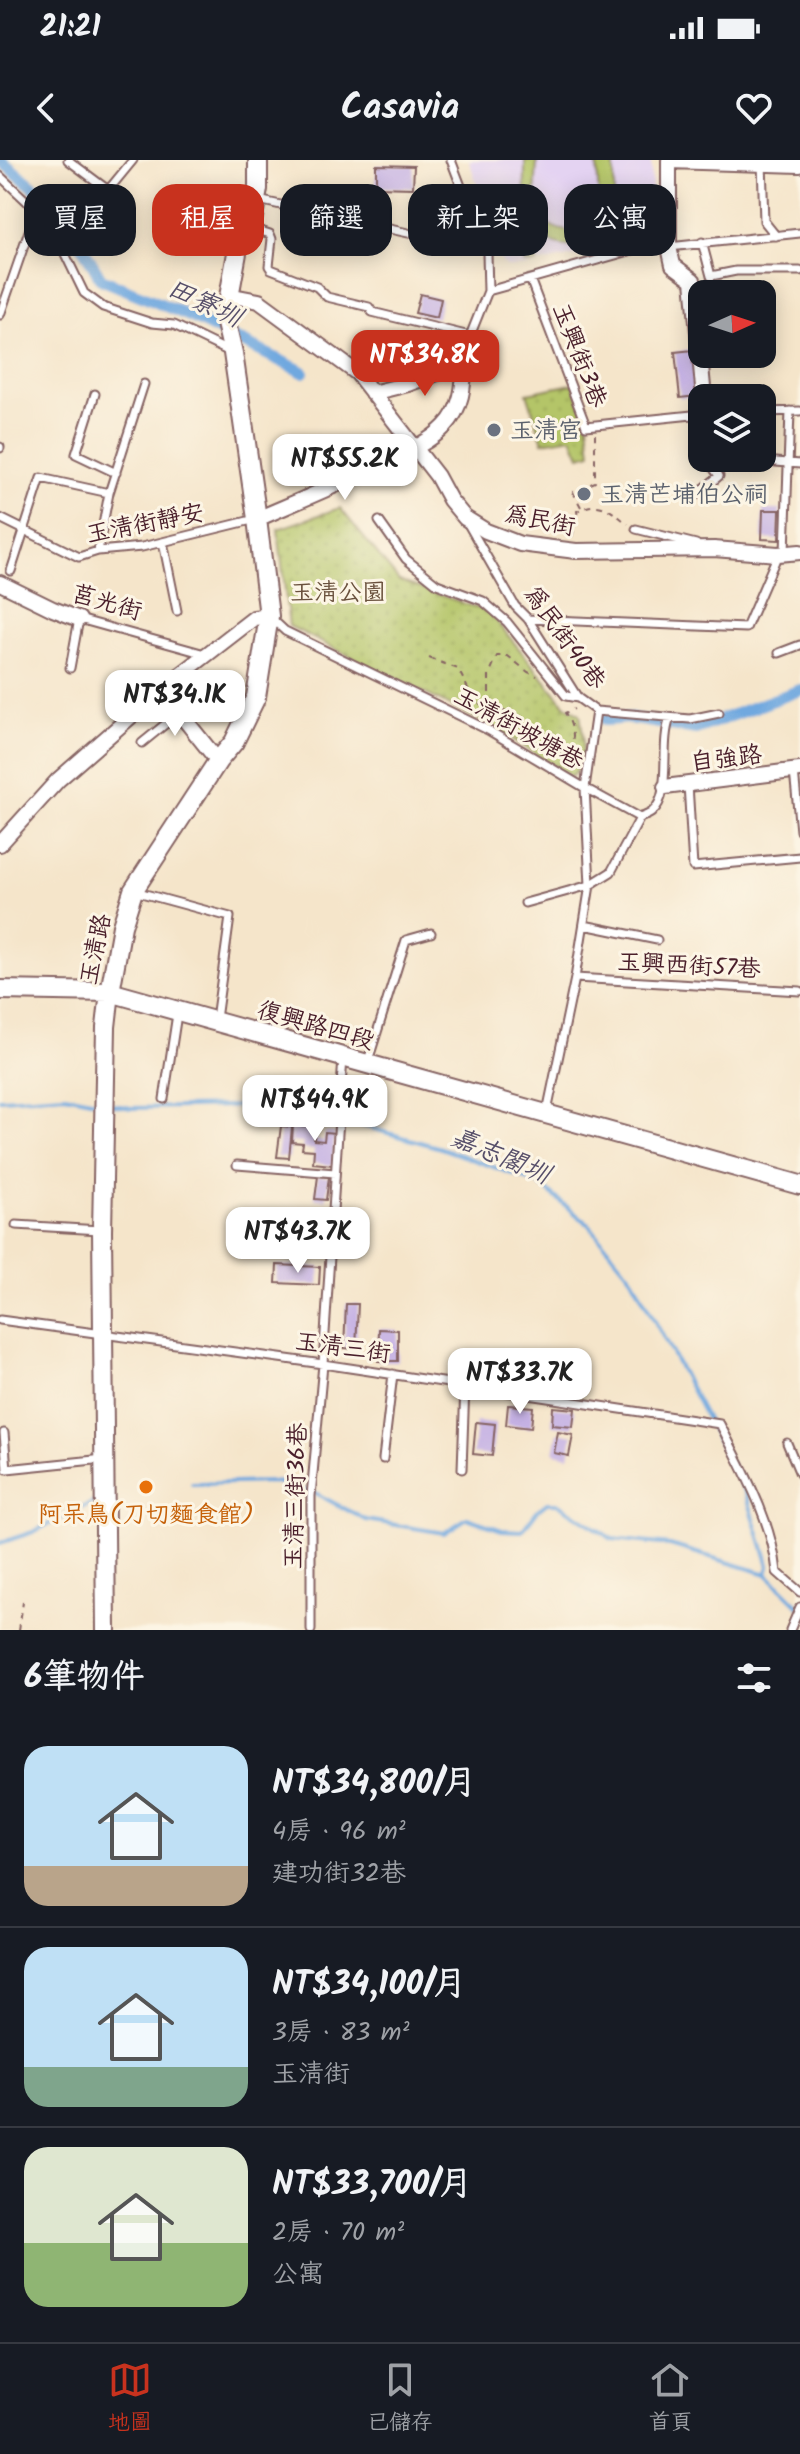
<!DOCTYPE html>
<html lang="zh-TW">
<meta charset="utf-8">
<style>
:root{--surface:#171b24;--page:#20242c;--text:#f1f3f6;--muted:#9ea1a6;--line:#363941;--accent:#c8321e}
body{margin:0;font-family:Kalam,"LXGW WenKai TC",sans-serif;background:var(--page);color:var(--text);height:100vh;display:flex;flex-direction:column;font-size:30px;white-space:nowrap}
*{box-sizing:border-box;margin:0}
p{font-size:26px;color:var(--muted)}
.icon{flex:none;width:44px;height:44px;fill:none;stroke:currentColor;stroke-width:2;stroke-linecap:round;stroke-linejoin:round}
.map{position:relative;height:1470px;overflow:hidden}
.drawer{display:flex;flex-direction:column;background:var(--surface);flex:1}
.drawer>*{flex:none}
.guide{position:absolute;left:24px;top:24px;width:752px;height:72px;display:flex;gap:16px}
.needle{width:52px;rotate:87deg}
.controls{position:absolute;left:688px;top:120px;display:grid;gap:16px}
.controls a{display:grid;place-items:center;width:88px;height:88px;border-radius:16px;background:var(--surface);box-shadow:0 4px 20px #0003;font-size:40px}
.price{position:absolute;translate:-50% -68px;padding:0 18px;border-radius:16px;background:#fff;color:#222;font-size:26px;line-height:52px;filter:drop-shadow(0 2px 4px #0008)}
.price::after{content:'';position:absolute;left:50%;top:48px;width:24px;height:18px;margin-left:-12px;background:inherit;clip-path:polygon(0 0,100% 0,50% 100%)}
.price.selected{background:var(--accent);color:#fff}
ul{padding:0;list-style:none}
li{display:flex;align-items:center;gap:24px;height:200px;padding:0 24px}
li+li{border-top:2px solid var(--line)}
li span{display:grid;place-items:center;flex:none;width:224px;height:160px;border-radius:24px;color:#555}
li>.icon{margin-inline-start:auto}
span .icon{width:96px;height:96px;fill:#fffc;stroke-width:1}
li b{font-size:34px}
h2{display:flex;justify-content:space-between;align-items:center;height:96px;padding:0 24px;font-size:34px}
.pill{padding:0 28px;border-radius:24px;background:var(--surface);box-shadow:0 4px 20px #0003;font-size:28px;line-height:72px}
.pill.selected{background:var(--accent);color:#fff}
.status{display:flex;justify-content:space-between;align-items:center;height:56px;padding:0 40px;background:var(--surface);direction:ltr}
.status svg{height:22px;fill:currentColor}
header{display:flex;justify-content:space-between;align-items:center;height:104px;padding:0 24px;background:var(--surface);font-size:36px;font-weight:600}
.tabs{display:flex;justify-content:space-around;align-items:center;height:112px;border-top:2px solid var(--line);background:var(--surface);font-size:22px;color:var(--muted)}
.tabs a{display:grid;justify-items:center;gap:4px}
.tabs .selected{color:var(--accent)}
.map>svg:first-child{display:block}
.built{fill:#e4d3f2}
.grass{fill:url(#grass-dots);stroke:#7f724a;stroke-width:2}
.pitch{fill:#b4c568;stroke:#7f724a;stroke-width:2}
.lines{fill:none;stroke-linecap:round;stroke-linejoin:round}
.stream{stroke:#70a8df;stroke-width:4}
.canal{stroke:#70a8df;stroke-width:12}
.building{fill:#c4b0e4}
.service-casing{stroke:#866463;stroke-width:11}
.minor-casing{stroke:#866463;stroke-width:18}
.tertiary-casing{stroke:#866463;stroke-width:22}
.path{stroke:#866463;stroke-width:2;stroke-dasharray:6 6;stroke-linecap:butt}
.service{stroke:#fff;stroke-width:7}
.minor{stroke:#fff;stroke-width:14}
.tertiary{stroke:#fff;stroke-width:18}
.worship-dot{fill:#6b7280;stroke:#fcf5e5;stroke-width:3}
.food-dot{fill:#e8710a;stroke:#fcf5e5;stroke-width:3}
.labels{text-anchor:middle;stroke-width:6;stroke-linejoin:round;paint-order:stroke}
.street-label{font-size:24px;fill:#4a1f2b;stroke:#fcf5e5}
.worship-label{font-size:24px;fill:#5b616d;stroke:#fcf5e5;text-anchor:start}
.park-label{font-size:24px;fill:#6a513d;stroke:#fcf5e5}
.food-label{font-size:24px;fill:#c56008;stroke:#fcf5e5}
.water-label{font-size:26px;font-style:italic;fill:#574f6a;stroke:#fcf5e5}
</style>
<div class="status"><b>21:21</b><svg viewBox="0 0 49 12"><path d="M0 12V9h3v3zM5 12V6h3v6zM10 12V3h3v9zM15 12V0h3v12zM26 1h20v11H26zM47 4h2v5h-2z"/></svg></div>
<header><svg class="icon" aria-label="back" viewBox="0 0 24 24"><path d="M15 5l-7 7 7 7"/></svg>Casavia<svg class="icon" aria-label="heart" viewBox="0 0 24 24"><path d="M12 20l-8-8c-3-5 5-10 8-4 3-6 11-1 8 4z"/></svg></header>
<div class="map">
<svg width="800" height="1470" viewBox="0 0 800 1470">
<defs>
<pattern id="grass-dots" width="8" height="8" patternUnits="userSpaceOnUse" patternTransform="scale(2)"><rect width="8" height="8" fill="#b4c568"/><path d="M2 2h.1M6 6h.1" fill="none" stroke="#9ca95a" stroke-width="1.8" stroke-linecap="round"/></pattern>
</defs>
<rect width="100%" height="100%" fill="#fcf5e5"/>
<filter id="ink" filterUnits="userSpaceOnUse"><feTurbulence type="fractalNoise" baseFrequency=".0125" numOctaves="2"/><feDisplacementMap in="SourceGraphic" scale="16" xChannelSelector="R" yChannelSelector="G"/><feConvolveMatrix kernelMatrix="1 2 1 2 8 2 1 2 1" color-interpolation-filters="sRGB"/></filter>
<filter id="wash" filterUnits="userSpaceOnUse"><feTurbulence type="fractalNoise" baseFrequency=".006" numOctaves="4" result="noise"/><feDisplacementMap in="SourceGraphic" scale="32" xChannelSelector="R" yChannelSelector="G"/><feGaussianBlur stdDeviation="1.8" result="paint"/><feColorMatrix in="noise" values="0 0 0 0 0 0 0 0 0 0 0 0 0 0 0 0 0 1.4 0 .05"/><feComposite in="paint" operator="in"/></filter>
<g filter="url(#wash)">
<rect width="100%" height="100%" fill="#f5e5ca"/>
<!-- built -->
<path class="built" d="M469,0H651L653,65L641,82L525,106L507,107L502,102Z"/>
<!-- grass -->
<path class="grass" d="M573,224L588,264L591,293L580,296L572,277L543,282L527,233Z
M340,348L399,421L489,452L566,546L580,554C583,573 588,603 571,617L495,568L289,466L278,369Z"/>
<!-- pitch -->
<path class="pitch" d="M525,0H537C537,14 533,37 538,51C548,75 589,80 597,51C600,38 597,14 597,0H614V87L599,88L598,74C576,91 560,90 537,74V103L524,104Z"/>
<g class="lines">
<!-- stream -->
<path class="stream" d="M0,939L65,935L101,942
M109,944L131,948L239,946L303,949L441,988L538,1023L588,1064L632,1118L746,1333L769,1406L767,1414
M192,1324L276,1322L317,1334L366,1360L444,1373L467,1358L502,1370L522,1371L537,1351L547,1343H557L612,1379L670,1385L767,1414L799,1446
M0,1383L33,1372L94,1342"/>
<!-- canal -->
<path class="canal" d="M0,0L61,49L101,119L192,157L303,212
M605,560L629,558L696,569L800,530"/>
</g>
<g id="blocks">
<!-- building -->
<path class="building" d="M376,5L414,6L413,28L376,27Z
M420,134L441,139L437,158L415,153Z
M693,190L697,236L680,238L675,192Z
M763,350H780L779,380L762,379Z
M304,961L316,962L314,980L324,981L325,972L335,973L332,1005L313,1003L314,990L302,989L303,983L292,982L293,965L304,966Z
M281,966L292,967L289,998L277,997Z
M318,1016L329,1017L326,1040L315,1039Z
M277,1105L320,1107L319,1125L276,1123Z
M346,1144H358L356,1189L344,1188Z
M379,1169L398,1170V1201H378Z
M485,1194H509L508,1206L485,1205Z
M481,1208L509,1211L508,1223L480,1221Z
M508,1245L533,1247L531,1268L506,1265Z
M553,1247L575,1249L573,1267L552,1265Z
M476,1262L495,1264L492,1296L473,1294Z
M558,1272L573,1275L569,1296L554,1293Z"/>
</g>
</g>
<g filter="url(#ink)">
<use href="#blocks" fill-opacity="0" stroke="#866463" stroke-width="2"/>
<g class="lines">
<!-- service casing -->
<g class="service-casing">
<path id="service" d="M68,0L108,30
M451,0L487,94L488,131L470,176L472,189L464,203
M762,3L764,61L776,76
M0,16L50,63L84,133L103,147L152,163L174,165L230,192
M258,40L408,73
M78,67L133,0
M248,67L270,74L272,79L269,106L271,109L317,127L327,137L369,147L372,152L470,176
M702,82L711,116L736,111H800
M530,119L586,266L702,254
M488,131L658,83L669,87L800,73
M0,155L36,51
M95,234L76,294L116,313
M762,252L800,251
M0,288V287
M764,301L800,304
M696,335L719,316L712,306L711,298
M0,358L79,397L98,391L142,387L256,359
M379,361L406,399L437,424L483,441L507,462L566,536L578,538
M468,364L515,446L528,459L578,538L596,551L585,628L640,658C644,656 649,655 652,652C673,634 659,586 670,558
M636,369L696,384
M163,382L177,451
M98,391L109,333L144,224
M785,392L790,251
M11,411L41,318L109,333
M270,457L285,471L488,570L585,628L590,725L575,818L547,952
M528,459L746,468L778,394
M779,493L800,485
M70,508L79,459L205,494
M596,551L690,559L719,553
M142,583L179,553
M794,611L800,671
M688,624L693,707L800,697
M134,731L230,757L216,859
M525,743L590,725L611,712L640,658
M584,765L657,780
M575,818L800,831
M368,901L406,780L431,773
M164,939L177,854
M237,1005L335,1013
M16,1065L100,1070
M275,1070L331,1075
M0,1160L323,1204L720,1264C743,1310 772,1360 777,1412L800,1432
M4,1273L7,1309L104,1299
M787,1283L800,1314
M383,1299L393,1214
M462,1309L465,1225
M311,1470V1336L323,1204L343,897
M790,1470L800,1447"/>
</g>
<!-- minor casing -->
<g class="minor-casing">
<path id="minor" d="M669,0V87L673,105L693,120L704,238
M669,1L800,5
M228,135L259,141L357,213L437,316L450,340L465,358L486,371L520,384L576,391L714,389L778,394L800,392
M257,359C301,340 345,322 387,301C407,292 430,282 445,266C462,248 464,226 464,203L408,224L372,233
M0,423L53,449L79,459
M161,530L218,601
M665,627L800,610
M0,684L58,620L161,530L254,458L269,456"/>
</g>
<!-- tertiary casing -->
<g class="tertiary-casing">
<path id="tertiary" d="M0,830L110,832L800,1025
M106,1470L102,1071L106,867L110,832L122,766L133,731L218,601L234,582L256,537L269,456L257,359L233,193L225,159L239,82L253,57L258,29V0"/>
</g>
<!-- path -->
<path class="path" d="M581,347L573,332L595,322V274
M572,377L578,357L577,351C600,339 610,350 628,364
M429,498L458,509L475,542L516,555L518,570L535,569L546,587L553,586L557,591L565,594C578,583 573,565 565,553L574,549
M489,545V515L497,496H508L528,512L537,516
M19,1470L23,1442"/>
<!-- service -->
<use href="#service" class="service"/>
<!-- minor -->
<use href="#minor" class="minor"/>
<!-- tertiary -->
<use href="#tertiary" class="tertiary"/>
</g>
</g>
<!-- markers -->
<g class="worship-dot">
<circle cx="494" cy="270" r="8"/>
<circle cx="584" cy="334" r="8"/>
</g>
<circle class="food-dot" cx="146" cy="1327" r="8"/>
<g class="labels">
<!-- street labels -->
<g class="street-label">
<text transform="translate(580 195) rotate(69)" y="8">玉興街3巷</text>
<text transform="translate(540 360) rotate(11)" y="8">為民街</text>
<text transform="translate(145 363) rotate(-11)" y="8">玉清街靜安</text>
<text transform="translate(107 442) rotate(16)" y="8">莒光街</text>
<text transform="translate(565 477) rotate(54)" y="8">為民街40巷</text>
<text transform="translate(519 568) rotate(29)" y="8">玉清街坡塘巷</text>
<text transform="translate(726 598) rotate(-7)" y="8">自強路</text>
<text transform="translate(95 789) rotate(-78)" y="8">玉清路</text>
<text transform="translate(689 805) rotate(3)" y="8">玉興西街57巷</text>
<text transform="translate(316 865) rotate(16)" y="8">復興路四段</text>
<text transform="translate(343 1187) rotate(8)" y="8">玉清三街</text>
<text transform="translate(295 1336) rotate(-88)" y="8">玉清三街36巷</text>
</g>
<!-- worship labels -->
<g class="worship-label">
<text x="510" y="278">玉清宮</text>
<text x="600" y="342">玉清芒埔伯公祠</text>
</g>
<!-- park labels -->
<g class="park-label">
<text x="338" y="440">玉清公園</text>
</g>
<!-- food labels -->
<g class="food-label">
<text x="146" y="1362">阿呆鳥(刀切麵食館)</text>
</g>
<!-- water labels -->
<g class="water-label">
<text transform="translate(205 142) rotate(25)" y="9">田寮圳</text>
<text transform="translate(501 995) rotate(23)" y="9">嘉志閣圳</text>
</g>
</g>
</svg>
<div class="controls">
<a><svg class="needle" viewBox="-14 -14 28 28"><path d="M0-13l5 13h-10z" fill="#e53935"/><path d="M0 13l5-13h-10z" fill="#9ea1a6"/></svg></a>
<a><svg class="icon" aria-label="layers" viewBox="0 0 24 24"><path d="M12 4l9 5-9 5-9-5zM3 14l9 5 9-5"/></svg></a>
</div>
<b class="price selected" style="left:425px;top:238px">NT$34.8K</b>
<b class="price" style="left:345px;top:342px">NT$55.2K</b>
<b class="price" style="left:175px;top:578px">NT$34.1K</b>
<b class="price" style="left:315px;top:983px">NT$44.9K</b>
<b class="price" style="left:298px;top:1115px">NT$43.7K</b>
<b class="price" style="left:520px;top:1256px">NT$33.7K</b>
<div class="guide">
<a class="pill">買屋</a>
<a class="pill selected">租屋</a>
<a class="pill">篩選</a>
<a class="pill">新上架</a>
<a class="pill">公寓</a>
</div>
</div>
<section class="drawer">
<h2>6筆物件<svg class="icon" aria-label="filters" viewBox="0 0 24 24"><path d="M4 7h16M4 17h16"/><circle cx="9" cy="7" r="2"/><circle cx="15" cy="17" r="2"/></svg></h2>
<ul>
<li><span style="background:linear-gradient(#bfe0f5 75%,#b9a48a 0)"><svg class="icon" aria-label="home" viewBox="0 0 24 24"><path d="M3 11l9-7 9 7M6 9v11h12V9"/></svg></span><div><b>NT$34,800/月</b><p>4房 · 96 m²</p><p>建功街32巷</p></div></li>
<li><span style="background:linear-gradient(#bfe0f5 75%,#7fa58c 0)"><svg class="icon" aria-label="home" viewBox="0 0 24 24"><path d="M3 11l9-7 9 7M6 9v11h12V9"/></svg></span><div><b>NT$34,100/月</b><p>3房 · 83 m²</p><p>玉清街</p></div></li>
<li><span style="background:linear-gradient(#dfe7d0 60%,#8fb573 0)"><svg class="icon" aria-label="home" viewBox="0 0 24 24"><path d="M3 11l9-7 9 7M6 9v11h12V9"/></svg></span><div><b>NT$33,700/月</b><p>2房 · 70 m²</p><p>公寓</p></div></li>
</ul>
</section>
<nav class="tabs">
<a class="selected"><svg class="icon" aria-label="map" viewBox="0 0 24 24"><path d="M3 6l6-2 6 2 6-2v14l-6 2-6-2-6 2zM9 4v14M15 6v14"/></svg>地圖</a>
<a><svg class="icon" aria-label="saved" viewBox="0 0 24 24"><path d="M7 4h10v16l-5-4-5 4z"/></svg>已儲存</a>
<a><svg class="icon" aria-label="home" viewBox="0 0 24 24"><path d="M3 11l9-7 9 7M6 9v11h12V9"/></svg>首頁</a>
</nav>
